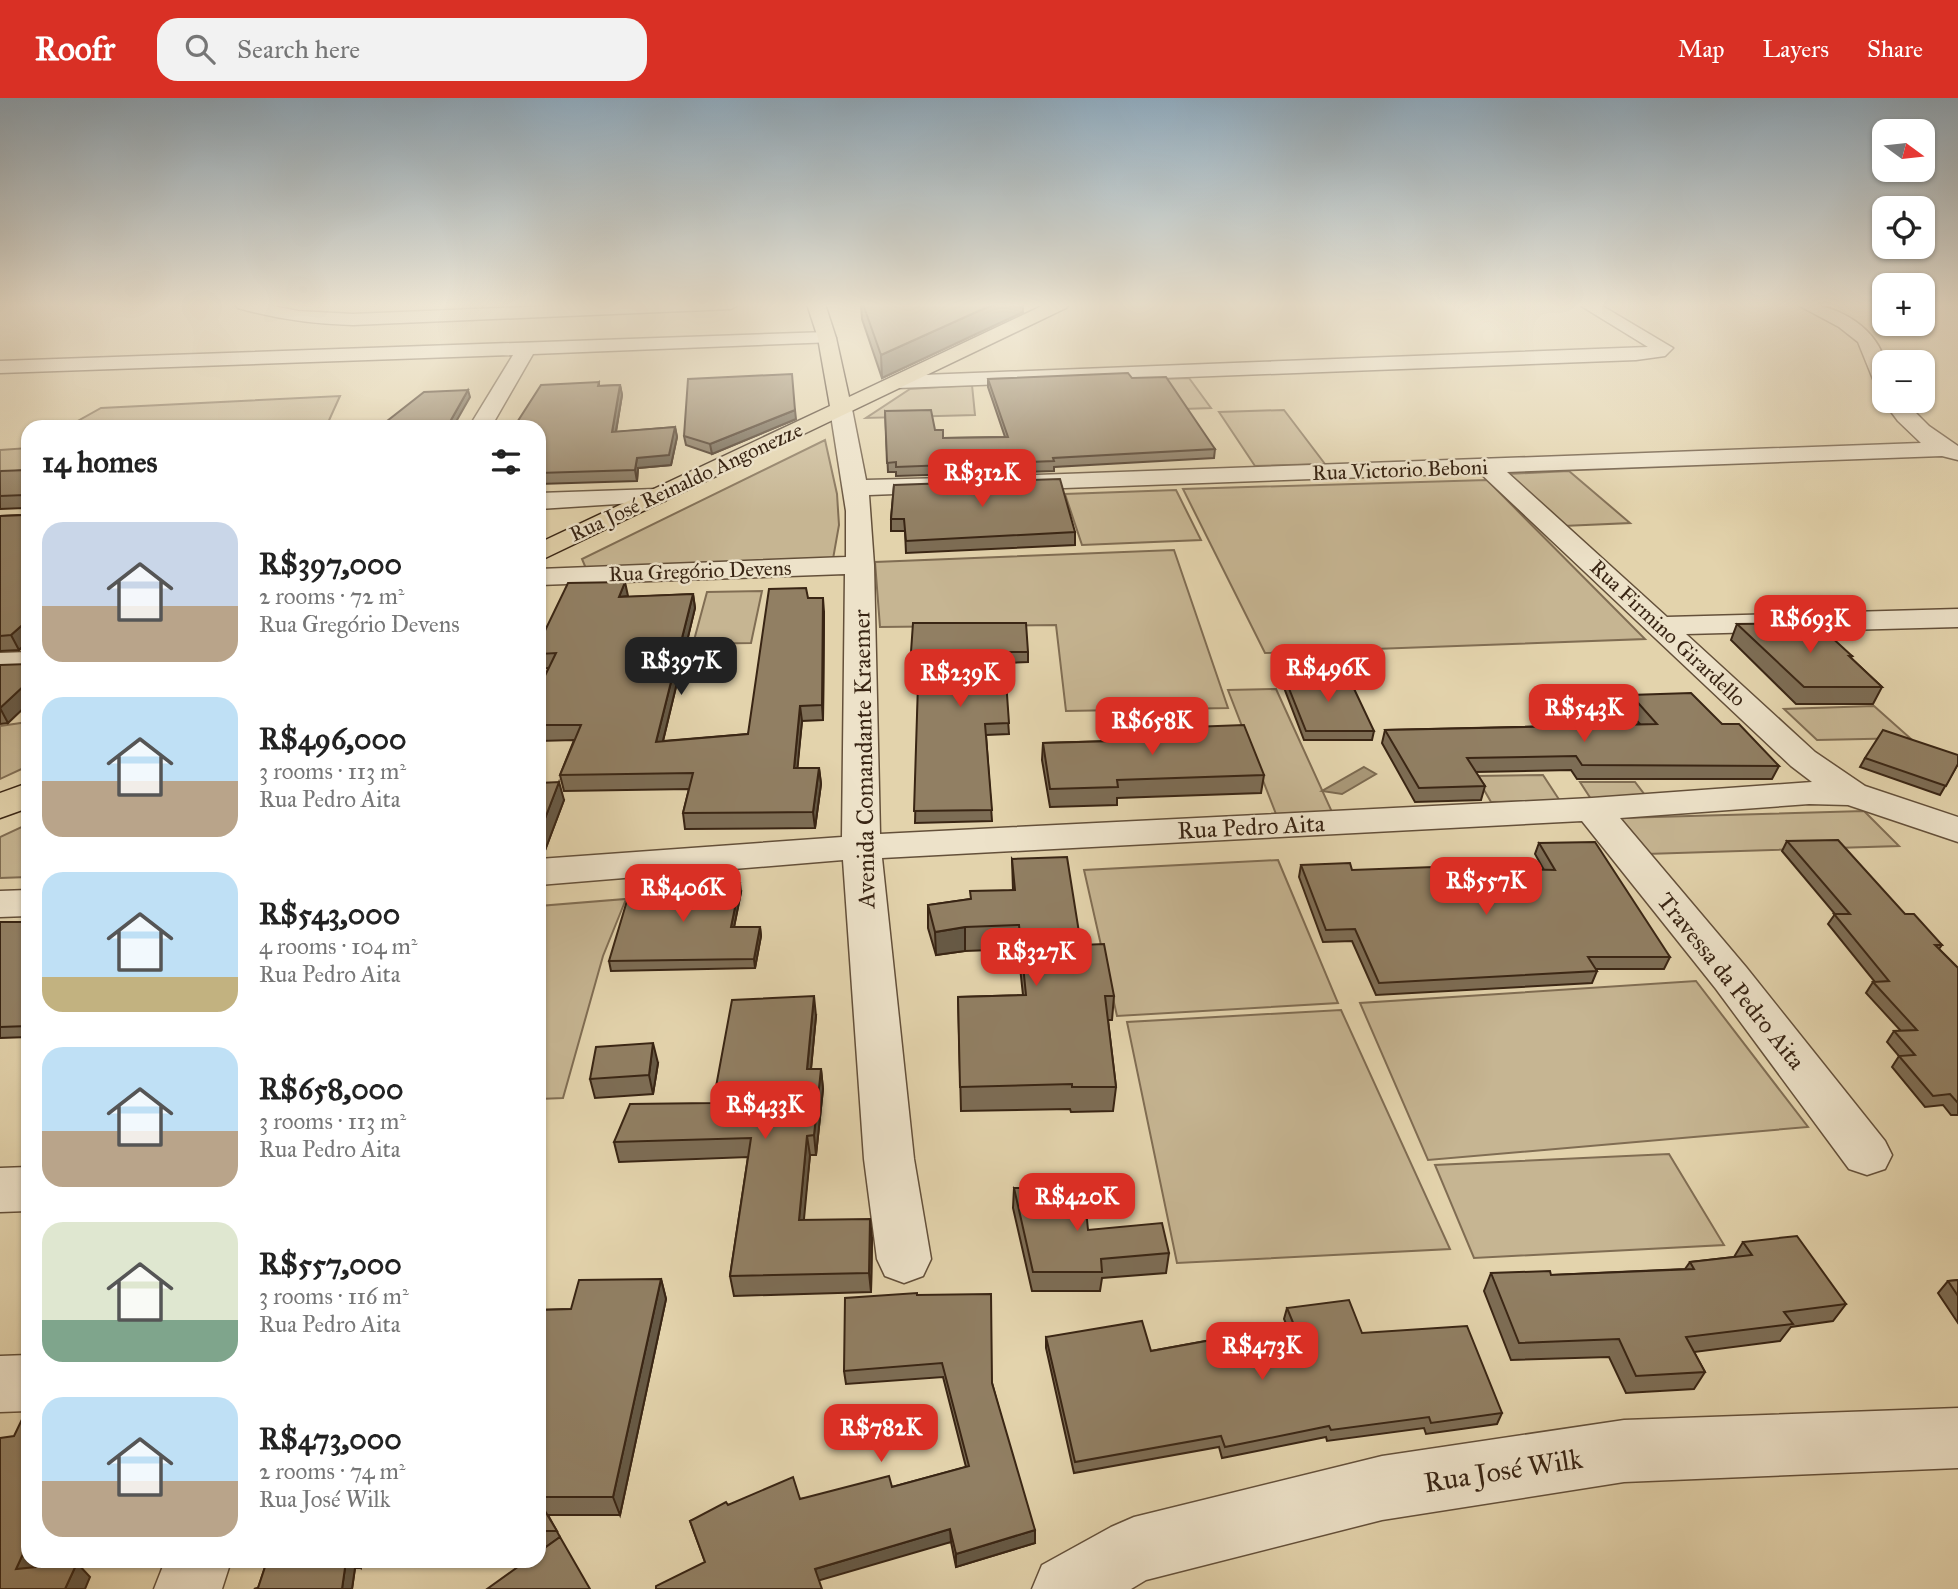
<!DOCTYPE html>
<meta charset="utf-8">
<style>
:root{--surface:#fff;--page:#f2f2f2;--text:#222;--muted:#767676;--accent:#d93025}
body{margin:0;font-family:"IM FELL Great Primer",serif;background:var(--page);color:var(--text);height:100vh;display:flex;flex-direction:column;font-size:26px;white-space:nowrap}
*{box-sizing:border-box;margin:0}
p{font-size:23px;color:var(--muted)}
.icon{flex:none;width:38px;height:38px;fill:none;stroke:currentColor;stroke-width:2;stroke-linecap:round;stroke-linejoin:round}
.map{position:relative;flex:1;overflow:hidden}
.panel{position:absolute;left:21px;top:322px;width:525px;height:1148px;display:flex;flex-direction:column;background:var(--surface);border-radius:21px;box-shadow:0 2px 5px #0004}
.panel>*{flex:none}
.needle{width:46px;rotate:105deg}
.fabs{position:absolute;left:1872px;top:21px;display:grid;gap:14px}
.fabs a{display:grid;place-items:center;width:63px;height:63px;border-radius:14px;background:var(--surface);box-shadow:0 2px 5px #0004;font-size:35px}
.price{position:absolute;translate:-50% -60px;padding:0 16px;border-radius:14px;background:var(--accent);color:#fff;font-size:23px;line-height:46px;filter:drop-shadow(0 2px 4px #0008)}
.price::after{content:'';position:absolute;left:50%;top:42px;width:21px;height:16px;margin-left:-10px;background:inherit;clip-path:polygon(0 0,100% 0,50% 100%)}
.price.active{background:#222;color:#fff}
ul{padding:0;list-style:none}
li{display:flex;align-items:center;gap:21px;height:175px;padding:0 21px}
li span{display:grid;place-items:center;flex:none;width:196px;height:140px;border-radius:21px;color:#555}
li>.icon{margin-inline-start:auto}
span .icon{width:84px;height:84px;fill:#fffc;stroke-width:1}
li b{font-size:30px}
h2{display:flex;justify-content:space-between;align-items:center;height:84px;padding:0 21px;font-size:30px}
header{display:flex;align-items:center;gap:42px;box-sizing:border-box;height:98px;padding:0 35px;background:var(--accent);color:#fff}
header strong{font-size:33px}
nav{display:flex;gap:38px;margin-inline-start:auto;font-size:24px}
.search{width:490px;height:63px;background:var(--page);display:flex;align-items:center;gap:18px;box-sizing:border-box;padding:0 24px;border-radius:21px;color:var(--muted);font-size:26px}
.map>svg:first-child{display:block}
.green{fill:#c6b592;stroke:#806d53;stroke-width:2}
.water{fill:#a99878;stroke:#7c6a50;stroke-width:2}
.lines{fill:none;stroke-linecap:round;stroke-linejoin:round}
.minor-casing{stroke:#64503a;stroke-width:3}
.major-casing{stroke:#392514;stroke-width:3}
.minor{fill:#ede2c9;fill-rule:evenodd}
.major{fill:#e3d3ac;fill-rule:evenodd}
.wall{fill:#7d6d55;stroke:#392514;stroke-width:2}
.shaded-wall{fill:#665945;stroke:#392514;stroke-width:2}
.building{fill:#917f63;stroke:#392514;stroke-width:2}
.labels{text-anchor:middle;stroke-width:5;stroke-linejoin:round;paint-order:stroke}
.far-street-label{font-size:21px;fill:#392514;stroke:#ede2c9}
.street-label{font-size:24px;fill:#392514;stroke:#ede2c9}
.near-street-label{font-size:28px;fill:#392514;stroke:#ede2c9}
</style>
<header>
<strong>Roofr</strong>
<div class="search"><svg class="icon" aria-label="search" viewBox="0 0 24 24"><circle cx="10" cy="10" r="6"/><path d="M15 15l6 6"/></svg>Search here</div>
<nav><a>Map</a><a>Layers</a><a>Share</a></nav>
</header>
<div class="map">
<svg width="1958" height="1491" viewBox="0 0 1958 1491">
<rect width="100%" height="100%" fill="#e3d3ac"/>
<filter id="stains"><feTurbulence type="fractalNoise" baseFrequency=".00286" numOctaves="4"/><feColorMatrix values="0 0 0 0 .2 0 0 0 0 .09 0 0 0 0 .02 0 0 0 .5 -.17"/></filter>
<radialGradient id="worn" r=".72"><stop offset=".6" stop-color="#630" stop-opacity="0"/><stop offset="1" stop-color="#630" stop-opacity=".3"/></radialGradient>
<!-- green -->
<path class="green" d="M1189,280L1211,310L1183,311L1162,281Z
M972,287L975,317L866,320L910,291Z
M340,298L326,329H67L101,310Z
M1284,312L1325,366L1255,368L1219,314Z
M825,342L837,396L839,427L833,461L587,473L582,461Z
M28,350V373L0,374V352Z
M1569,373L1630,425L1563,428L1507,376Z
M1487,382L1645,541L1265,555L1183,391Z
M1176,392L1201,442L1082,447L1065,396Z
M1174,452L1228,610L1066,613L1056,527L880,529L875,464Z
M762,493L751,545L693,546L707,494Z
M1276,591L1332,714L1276,716L1228,592Z
M1874,608L1910,640L1817,642L1784,611Z
M28,624V668L0,681V628Z
M1543,677L1560,703L1491,704L1476,678Z
M1580,684H1635L1648,701H1591Z
M1864,713L1899,748L1646,756L1619,720Z
M28,726V779L0,780V739Z
M1278,762L1338,905L1117,918L1084,772Z
M626,801L603,858L563,1000L539,1001V808Z
M1696,883L1808,1029L1428,1062L1360,905Z
M1341,912L1450,1151L1177,1165L1127,924Z
M1669,1056L1724,1147L1474,1160L1435,1067Z"/>
<!-- water -->
<path class="water" d="M1364,669L1376,676L1342,696L1322,693Z"/>
<g class="lines">
<!-- minor casing -->
<g class="minor-casing">
<path id="minor" d="M235,206H263L298,213L353,216L599,206H740L731,211L353,227C313,226 276,221 238,210Z
M1578,206H1599L1673,250L1665,258L1636,262L898,290L891,288L888,284L891,280L898,278L1648,249Z
M1796,206C1831,204 1872,225 1884,260C1886,268 1885,282 1885,292L1878,290L1875,286L1858,244L1839,229Z
M827,234L836,240L834,244L533,256L491,329H469L513,257L0,275V263Z
M1885,301L1904,303L1929,328L1958,348V362L1942,358L1507,374L1667,519L1958,511V529L1686,536L1815,654L1865,688L1958,719V744L1848,707L1809,706L1620,720L1746,869L1885,1043L1892,1057L1885,1071L1867,1077L1849,1071L1716,891L1582,723L882,760L914,1061L931,1161L923,1178L904,1185L885,1178L877,1161L864,1061L843,762L539,787V761L842,739L845,476L539,487V471L846,459V413L830,311L833,306H849L852,311L866,382L946,380L955,382L958,387L955,392L946,394L869,397L874,467L880,736L1592,700L1812,684L1791,668L1480,375L1010,392L1001,390L998,385L1001,380L1010,378L1921,345L1898,323L1883,303Z
M656,391L665,393L668,398L665,403L539,411V395Z
M28,554V572L0,573V555Z
M28,792V818L0,819V793Z
M28,1069V1113L0,1114V1070Z
M28,1257V1313L0,1314V1258Z
M1958,1310V1370L1624,1384L1382,1422L1146,1482L1131,1491H1032L1042,1467L1111,1429L1134,1419L1382,1358L1624,1322Z
M165,1463H231L222,1491H154Z"/>
</g>
<!-- major casing -->
<g class="major-casing">
<path id="major" d="M807,206H825L836,240L849,299L1046,206H1069L1066,210L539,463V445L830,308L818,240Z
M28,685V710L0,720V695Z"/>
</g>
<!-- minor -->
<use href="#minor" class="minor"/>
<!-- major -->
<use href="#major" class="major"/>
</g>
<!-- wall -->
<path class="wall" d="M861,206H1023V214L882,280L862,221Z
M1132,280L1215,351L1214,360L1054,369V373L896,378V374H888L885,313L935,332L943,340L1005,339L988,289V281Z
M599,284V288L620,287L622,297L616,334L675,329L677,339L671,367L638,370L637,383L539,386V329Z
M796,321L712,356L686,347L684,338Z
M28,372V543L19,552L0,553V418L24,417V410L0,411V374Z
M894,387L1075,434V447L906,455L905,433H891V421Z
M693,496L695,510L663,643L748,636L808,500L824,514L823,622L802,623L797,670H819L821,686L815,730L685,731L683,715L689,691L564,693L560,677L574,642L539,643V590L549,570L539,571V545L628,499Z
M1737,526L1852,558L1851,560L1882,589L1873,606H1796L1731,542Z
M911,554H1028V564L1004,565L1009,636L986,637L992,723L915,725L919,565H911Z
M0,567L8,625L0,626Z
M1284,578L1374,633L1372,642H1304L1283,587Z
M1631,597L1722,626L1779,668L1772,681H1577L1571,672L1475,674L1485,688L1481,702L1415,704L1382,645L1385,632L1640,626L1626,611Z
M1111,632L1264,677L1261,695L1117,700V707L1050,709L1042,662L1043,645L1110,643Z
M1865,660L1958,666L1940,697L1860,669Z
M539,685L564,702L544,755H539Z
M1787,743L1905,816L1942,847L1939,851L1958,870V1017H1951L1943,1007L1925,1009L1892,969L1899,958L1887,944L1894,933H1901L1866,895L1873,884H1875L1828,826L1835,816L1782,753Z
M1539,745L1670,859L1664,871H1596L1597,873L1592,885L1376,897L1352,843L1323,844L1299,779L1301,767L1352,772H1544L1535,756Z
M1012,761L1081,847L1114,898L1112,922H1108L1116,989L1113,1013L1071,1014L1070,1011L961,1013L958,899L1023,897L1018,851L965,853L936,857L928,830V807L970,801L1013,792Z
M741,794L734,829H760L761,838L755,870L611,873L609,863Z
M0,824H28V939L0,940Z
M816,918L811,971H821L823,991L816,1057H810L803,1122L872,1140L871,1194L734,1198L730,1178L748,1059L619,1064L614,1044L713,1005Z
M658,965L653,996L595,1000L590,981Z
M1014,1090L1088,1132L1169,1155L1166,1175L1102,1180L1100,1193H1032L1013,1110Z
M1743,1144L1846,1206L1833,1223L1791,1229L1780,1243L1694,1254L1705,1274L1694,1291L1626,1295L1609,1259L1511,1262L1484,1193L1491,1175L1551,1177L1685,1171L1690,1164L1734,1159Z
M661,1181L666,1201L620,1417H548L560,1439L543,1451H539V1212L571,1211Z
M1958,1182V1225L1938,1195L1948,1183Z
M917,1197L992,1285L1035,1445L956,1469L951,1444L705,1464L690,1423L728,1407L800,1401L892,1389L966,1369L943,1279L846,1286L844,1273Z
M1287,1210L1362,1235L1502,1315L1497,1326L1426,1336L1424,1330L1327,1343L1326,1339L1222,1360L1219,1349L1074,1375L1046,1250V1239L1151,1253L1287,1228L1284,1221Z
M267,1463H363L361,1470H355L352,1491H254L258,1490Z"/>
<!-- shaded-wall -->
<path class="shaded-wall" d="M994,206H1023V214L882,280L881,257Z
M620,287L622,297L614,344L612,334Z
M468,292L470,299L453,329H447Z
M795,312L796,321L712,356L710,346Z
M675,329L677,339L671,367L638,370L637,383L635,372L637,360Z
M625,484L628,498L619,499Z
M693,496L695,510L659,659L656,644Z
M823,500L824,514L823,622L822,607Z
M28,522V543L19,552L11,537Z
M28,584V606L8,625L0,610Z
M800,608L802,623L796,686L794,670Z
M819,670L821,686L815,730L813,714Z
M559,684L564,702L544,755L539,736Z
M740,785L741,794L732,839L731,829Z
M760,829L761,838L755,870L754,861Z
M965,829V853L936,857L935,834Z
M814,898L816,918L809,991L807,971Z
M653,945L658,965L653,996L649,977Z
M821,971L823,991L816,1057L814,1037Z
M807,1038L810,1057L802,1142L799,1122Z
M870,1121L872,1140L871,1194L869,1175Z
M661,1181L666,1201L620,1417L613,1399Z
M950,1431L951,1444L817,1483L815,1471Z
M1035,1432V1445L956,1469V1456Z
M28,1445V1463H40L30,1485L16,1471Z
M346,1463H350L355,1470L352,1491H342Z
M356,1463H363L361,1470Z
M77,1465L90,1479L85,1491H65Z"/>
<!-- building -->
<path class="building" d="M863,206H994L881,257Z
M1128,275L1132,280L1166,279L1215,351L1053,360L1054,363L896,369V364L887,365L885,313L931,312L935,332H943V340L1008,339L988,281Z
M792,276L795,312L710,346L684,338L688,281Z
M599,284L598,288L620,287L612,334L675,329L669,357L637,360L635,372L539,375V329H514L541,287Z
M468,292L447,329H365L366,324L387,323L424,294Z
M28,372V522L11,537L0,538V418L24,417V397L0,398V374L1,373Z
M1060,381L1075,434L906,443L904,421H891L894,387Z
M625,484L619,499L693,496L656,644L748,636L769,491L806,490L808,500H823L822,607L800,608L794,670H819L813,714L683,715L693,675L560,677L581,627H539V590L556,555L539,556V545L568,485Z
M913,525H1026L1028,554H1004L1009,625L985,626L992,712L914,713L919,554H911Z
M1816,525L1852,558H1849L1882,589H1804L1737,526Z
M28,566V584L0,610V567Z
M1284,578H1348L1374,633H1306Z
M1691,595L1722,626H1739L1779,668L1582,667L1576,658L1467,660L1485,688L1419,690L1385,632L1657,626L1631,597Z
M1244,627L1264,677L1117,682L1118,689L1050,691L1043,645L1114,643L1111,632Z
M1883,632L1958,657V666L1946,688L1865,660Z
M559,684L539,736V685Z
M1838,742L1905,816H1914L1942,847H1935L1958,870V1005L1950,996L1933,998L1899,958L1915,957L1894,933L1917,932L1873,884L1889,883L1834,816H1850L1787,743Z
M1595,744L1670,859H1588L1597,873L1379,885L1355,831L1326,832L1301,767L1350,765L1352,772L1434,769L1555,772L1539,745Z
M1067,759L1081,847L1104,846L1114,898H1105L1116,989H1072V986L960,989L958,899L1026,897L1019,827L965,829L935,834L928,807L971,801L970,793L1015,792L1012,761Z
M740,785L731,829H760L754,861L609,863L632,786Z
M0,824H28V928L0,929Z
M814,898L807,971H821L814,1037L807,1038L799,1122L870,1121L869,1175L730,1178L751,1040L614,1044L630,1006L713,1005L732,902Z
M653,945L649,977L590,981L596,949Z
M1014,1090H1084L1088,1132L1162,1125L1169,1155L1101,1161L1102,1174H1033Z
M1797,1138L1846,1206L1784,1214L1793,1226L1686,1239L1705,1274L1636,1278L1619,1241L1519,1245L1491,1175L1550,1173L1551,1177L1694,1171L1690,1164L1752,1157L1743,1144Z
M661,1181L613,1399H539V1212L571,1211L579,1182Z
M1958,1182V1198L1948,1183Z
M917,1195V1197L991,1196L992,1285L1035,1432L956,1456L950,1431L815,1471L822,1491H656V1488L705,1464L690,1423L726,1404L728,1407L793,1379L800,1401L889,1378L892,1389L969,1368L942,1265L844,1273L845,1200Z
M1349,1202L1362,1235L1467,1228L1502,1315L1431,1325L1429,1319L1331,1332L1329,1328L1225,1349L1221,1338L1075,1364L1046,1239L1142,1223L1151,1253L1294,1227L1287,1210Z
M28,1309V1445L16,1471L77,1465L65,1491H0V1340L14,1338Z
M539,1403L557,1433H539Z
M560,1439L590,1491H487L526,1463H539V1454Z
M267,1463H346L342,1491H254L258,1490Z"/>
<!-- sky -->
<linearGradient id="sky" x2="0" y2="1"><stop stop-color="#8fa9bb"/><stop offset="0.5" stop-color="#f2ebda"/><stop offset="1" stop-color="#f2ebda" stop-opacity="0"/></linearGradient>
<rect width="1958" height="414" fill="url(#sky)"/>
<g class="labels">
<!-- far-street labels -->
<g class="far-street-label">
<text transform="translate(1400 372) rotate(-2)" y="7">Rua Victorio Beboni</text>
<text transform="translate(686 384) rotate(-25)" y="7">Rua José Reinaldo Angonezze</text>
<text transform="translate(700 473) rotate(-2)" y="7">Rua Gregório Devens</text>
<text transform="translate(1668 535) rotate(43)" y="7">Rua Firmino Girardello</text>
</g>
<!-- street labels -->
<g class="street-label">
<text transform="translate(864 661) rotate(-91)" y="8">Avenida Comandante Kraemer</text>
<text transform="translate(1251 729) rotate(-3)" y="8">Rua Pedro Aita</text>
<text transform="translate(1731 883) rotate(51)" y="8">Travessa da Pedro Aita</text>
</g>
<!-- near-street labels -->
<g class="near-street-label">
<text transform="translate(1503 1372) rotate(-9)" y="10">Rua José Wilk</text>
</g>
</g>
<rect width="100%" height="100%" filter="url(#stains)"/>
<rect width="100%" height="100%" fill="url(#worn)"/>
</svg>
<div class="fabs">
<a><svg class="needle" viewBox="-14 -14 28 28"><path d="M0-13l5 13h-10z" fill="#e53935"/><path d="M0 13l5-13h-10z" fill="#767676"/></svg></a>
<a><svg class="icon" aria-label="locate" viewBox="0 0 24 24"><circle cx="12" cy="12" r="6"/><path d="M12 2v4M12 18v4M2 12h4M18 12h4"/></svg></a>
<a>+</a>
<a>−</a>
</div>
<b class="price" style="left:982px;top:411px">R$312K</b>
<b class="price" style="left:1810px;top:557px">R$693K</b>
<b class="price active" style="left:681px;top:599px">R$397K</b>
<b class="price" style="left:1328px;top:606px">R$496K</b>
<b class="price" style="left:960px;top:611px">R$239K</b>
<b class="price" style="left:1584px;top:646px">R$543K</b>
<b class="price" style="left:1152px;top:659px">R$658K</b>
<b class="price" style="left:1486px;top:819px">R$557K</b>
<b class="price" style="left:683px;top:826px">R$406K</b>
<b class="price" style="left:1036px;top:890px">R$327K</b>
<b class="price" style="left:765px;top:1043px">R$433K</b>
<b class="price" style="left:1077px;top:1135px">R$420K</b>
<b class="price" style="left:1262px;top:1284px">R$473K</b>
<b class="price" style="left:881px;top:1366px">R$782K</b>
<section class="panel">
<h2>14 homes<svg class="icon" aria-label="filters" viewBox="0 0 24 24"><path d="M4 7h16M4 17h16"/><circle cx="9" cy="7" r="2"/><circle cx="15" cy="17" r="2"/></svg></h2>
<ul>
<li><span style="background:linear-gradient(#c9d6e8 60%,#b9a48a 0)"><svg class="icon" aria-label="home" viewBox="0 0 24 24"><path d="M3 11l9-7 9 7M6 9v11h12V9"/></svg></span><div><b>R$397,000</b><p>2 rooms · 72 m²</p><p>Rua Gregório Devens</p></div></li>
<li><span style="background:linear-gradient(#bfe0f5 60%,#b9a48a 0)"><svg class="icon" aria-label="home" viewBox="0 0 24 24"><path d="M3 11l9-7 9 7M6 9v11h12V9"/></svg></span><div><b>R$496,000</b><p>3 rooms · 113 m²</p><p>Rua Pedro Aita</p></div></li>
<li><span style="background:linear-gradient(#bfe0f5 75%,#c2b280 0)"><svg class="icon" aria-label="home" viewBox="0 0 24 24"><path d="M3 11l9-7 9 7M6 9v11h12V9"/></svg></span><div><b>R$543,000</b><p>4 rooms · 104 m²</p><p>Rua Pedro Aita</p></div></li>
<li><span style="background:linear-gradient(#bfe0f5 60%,#b9a48a 0)"><svg class="icon" aria-label="home" viewBox="0 0 24 24"><path d="M3 11l9-7 9 7M6 9v11h12V9"/></svg></span><div><b>R$658,000</b><p>3 rooms · 113 m²</p><p>Rua Pedro Aita</p></div></li>
<li><span style="background:linear-gradient(#dfe7d0 70%,#7fa58c 0)"><svg class="icon" aria-label="home" viewBox="0 0 24 24"><path d="M3 11l9-7 9 7M6 9v11h12V9"/></svg></span><div><b>R$557,000</b><p>3 rooms · 116 m²</p><p>Rua Pedro Aita</p></div></li>
<li><span style="background:linear-gradient(#bfe0f5 60%,#b9a48a 0)"><svg class="icon" aria-label="home" viewBox="0 0 24 24"><path d="M3 11l9-7 9 7M6 9v11h12V9"/></svg></span><div><b>R$473,000</b><p>2 rooms · 74 m²</p><p>Rua José Wilk</p></div></li>
</ul>
</section>
</div>
